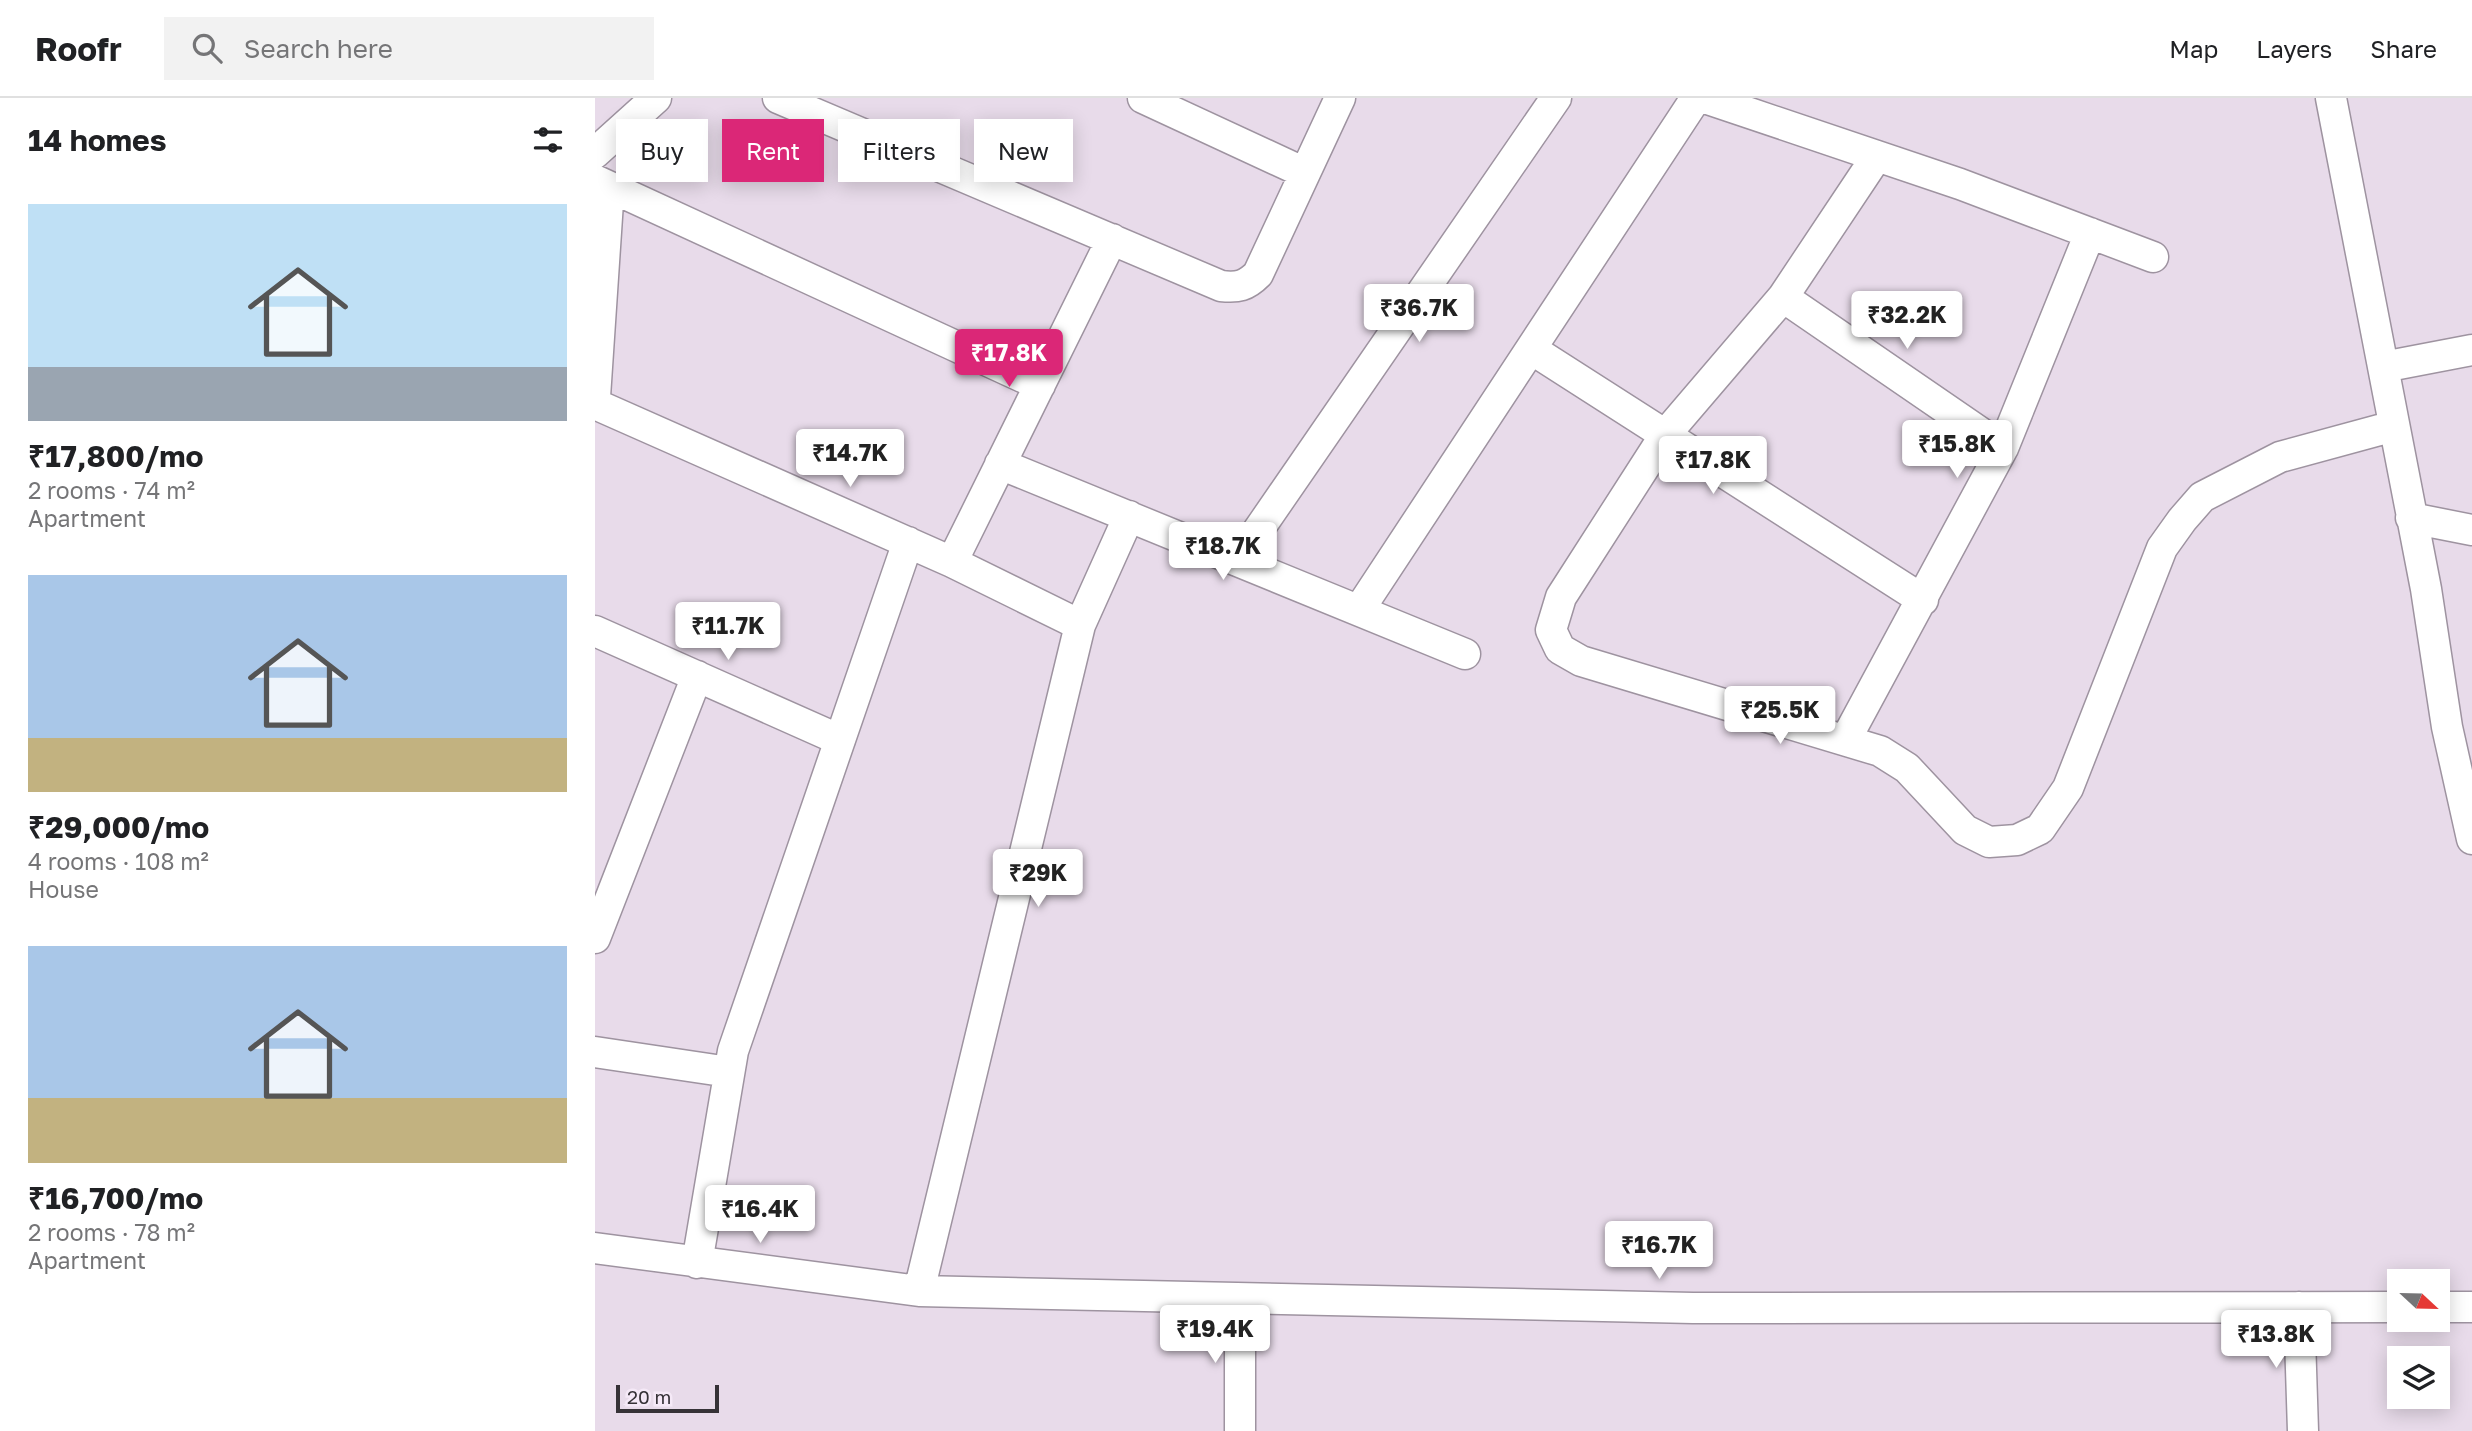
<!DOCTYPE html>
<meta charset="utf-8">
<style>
:root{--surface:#fff;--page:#f2f2f2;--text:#202124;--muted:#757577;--line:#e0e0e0;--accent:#db2777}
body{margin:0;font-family:"Golos Text",sans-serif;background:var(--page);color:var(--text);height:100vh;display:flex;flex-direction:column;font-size:26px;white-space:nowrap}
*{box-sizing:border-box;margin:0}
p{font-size:23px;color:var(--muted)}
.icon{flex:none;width:38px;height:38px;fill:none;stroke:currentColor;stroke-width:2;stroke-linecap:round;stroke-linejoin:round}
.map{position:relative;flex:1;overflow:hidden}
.side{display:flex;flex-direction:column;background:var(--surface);width:595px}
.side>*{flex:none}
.hud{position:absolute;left:21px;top:21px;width:665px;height:63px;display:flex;gap:14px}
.needle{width:46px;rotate:112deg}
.tools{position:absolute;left:1792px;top:1171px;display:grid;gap:14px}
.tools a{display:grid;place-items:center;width:63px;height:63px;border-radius:0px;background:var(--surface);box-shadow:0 4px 18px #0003;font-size:35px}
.scale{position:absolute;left:21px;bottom:18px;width:103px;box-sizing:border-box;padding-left:7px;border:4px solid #363237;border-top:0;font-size:19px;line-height:24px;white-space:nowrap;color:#363237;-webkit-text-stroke:5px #f5e9f7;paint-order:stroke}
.price{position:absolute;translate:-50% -60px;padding:0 16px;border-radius:7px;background:#fff;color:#222;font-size:23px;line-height:46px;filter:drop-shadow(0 2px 4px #0008)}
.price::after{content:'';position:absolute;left:50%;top:42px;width:21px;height:16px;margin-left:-10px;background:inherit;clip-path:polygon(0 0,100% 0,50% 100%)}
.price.selected{background:var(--accent);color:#fff}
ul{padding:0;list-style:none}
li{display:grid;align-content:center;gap:14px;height:371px;padding:0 28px}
li span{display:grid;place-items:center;height:217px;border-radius:0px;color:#555}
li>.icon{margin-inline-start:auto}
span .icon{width:126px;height:126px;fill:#fffc;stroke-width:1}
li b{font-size:30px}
h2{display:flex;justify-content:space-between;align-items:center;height:84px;padding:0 28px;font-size:30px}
.pill{padding:0 24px;border-radius:0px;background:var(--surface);box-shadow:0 4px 18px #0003;font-size:24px;line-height:63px}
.pill.selected{background:var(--accent);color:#fff}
header{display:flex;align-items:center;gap:42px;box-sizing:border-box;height:98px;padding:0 35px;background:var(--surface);border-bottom:2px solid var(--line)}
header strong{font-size:33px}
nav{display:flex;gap:38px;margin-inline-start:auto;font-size:24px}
.search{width:490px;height:63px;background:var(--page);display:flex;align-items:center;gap:18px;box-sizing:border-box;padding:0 24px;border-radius:0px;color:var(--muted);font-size:26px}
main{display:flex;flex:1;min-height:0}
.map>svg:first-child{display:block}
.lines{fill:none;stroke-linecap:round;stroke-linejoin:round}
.minor-casing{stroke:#9e93a0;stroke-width:33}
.minor{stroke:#fff;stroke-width:30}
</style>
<header>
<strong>Roofr</strong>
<div class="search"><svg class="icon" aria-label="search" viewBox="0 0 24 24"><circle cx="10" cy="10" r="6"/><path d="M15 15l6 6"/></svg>Search here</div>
<nav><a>Map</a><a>Layers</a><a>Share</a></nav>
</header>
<main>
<section class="side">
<h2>14 homes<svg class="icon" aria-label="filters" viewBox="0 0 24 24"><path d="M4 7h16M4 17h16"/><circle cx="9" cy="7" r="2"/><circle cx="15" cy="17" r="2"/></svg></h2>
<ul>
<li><span style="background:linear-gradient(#bfe0f5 75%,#9aa5b1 0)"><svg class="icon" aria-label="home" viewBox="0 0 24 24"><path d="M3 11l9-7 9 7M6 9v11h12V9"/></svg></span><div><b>₹17,800/mo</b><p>2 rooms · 74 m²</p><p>Apartment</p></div></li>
<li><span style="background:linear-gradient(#a9c7e8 75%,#c2b280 0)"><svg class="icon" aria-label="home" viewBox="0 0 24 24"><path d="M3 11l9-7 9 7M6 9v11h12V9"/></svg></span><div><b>₹29,000/mo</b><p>4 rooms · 108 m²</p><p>House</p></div></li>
<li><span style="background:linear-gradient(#a9c7e8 70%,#c2b280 0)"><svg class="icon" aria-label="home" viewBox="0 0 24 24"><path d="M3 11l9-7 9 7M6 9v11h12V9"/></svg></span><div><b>₹16,700/mo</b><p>2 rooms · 78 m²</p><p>Apartment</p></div></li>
</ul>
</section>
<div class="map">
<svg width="1877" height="1333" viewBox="0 0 1877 1333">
<rect width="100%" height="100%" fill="#e8dbea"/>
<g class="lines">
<!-- minor casing -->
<g class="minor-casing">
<path id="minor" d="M183,0L626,188C643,190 651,188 663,176L745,0
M548,0L710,75
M1110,0L1365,86L1558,159
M1736,0L1831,491L1852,629L1877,741
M0,55L61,0
M1282,58L1188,199L1070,337L966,499L956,532L965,551L986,563L1285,653L1312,670L1370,732L1394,744L1422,742L1445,731L1473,690L1567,450L1587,422L1607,399L1685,359L1799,328
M0,82L445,287
M1188,199L1408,350
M936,251L1328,502
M1788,269L1877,252
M0,299L14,89
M0,306L357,464L485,527
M405,366L870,556
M1816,420L1877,432
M642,463L961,0
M357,464L517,141
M764,512L1101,0
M0,533L245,642
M1251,641L1408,350L1495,135
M0,840L102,578
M0,954L134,974
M0,1150L324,1193L1098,1210L1804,1209
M102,1165L138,953L313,444
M324,1193L485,527L534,418
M1704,1209L1708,1333
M1843,1209H1877
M645,1333V1201"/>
</g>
<!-- minor -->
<use href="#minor" class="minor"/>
</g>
</svg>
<div class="tools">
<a><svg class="needle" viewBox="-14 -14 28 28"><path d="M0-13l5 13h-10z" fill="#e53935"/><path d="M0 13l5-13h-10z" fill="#757577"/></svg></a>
<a><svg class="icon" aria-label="layers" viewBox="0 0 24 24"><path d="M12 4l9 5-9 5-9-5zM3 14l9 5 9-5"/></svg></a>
</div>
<div class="scale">20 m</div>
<b class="price" style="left:824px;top:246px">₹36.7K</b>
<b class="price" style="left:1312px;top:253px">₹32.2K</b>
<b class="price selected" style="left:414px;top:291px">₹17.8K</b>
<b class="price" style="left:1362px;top:382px">₹15.8K</b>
<b class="price" style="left:255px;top:391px">₹14.7K</b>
<b class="price" style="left:1118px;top:398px">₹17.8K</b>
<b class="price" style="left:628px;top:484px">₹18.7K</b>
<b class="price" style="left:133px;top:564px">₹11.7K</b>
<b class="price" style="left:1185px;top:648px">₹25.5K</b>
<b class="price" style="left:443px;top:811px">₹29K</b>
<b class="price" style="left:165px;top:1147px">₹16.4K</b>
<b class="price" style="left:1064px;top:1183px">₹16.7K</b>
<b class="price" style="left:620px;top:1267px">₹19.4K</b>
<b class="price" style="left:1681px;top:1272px">₹13.8K</b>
<div class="hud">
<a class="pill">Buy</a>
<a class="pill selected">Rent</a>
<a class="pill">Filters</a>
<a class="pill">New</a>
</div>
</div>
</main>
